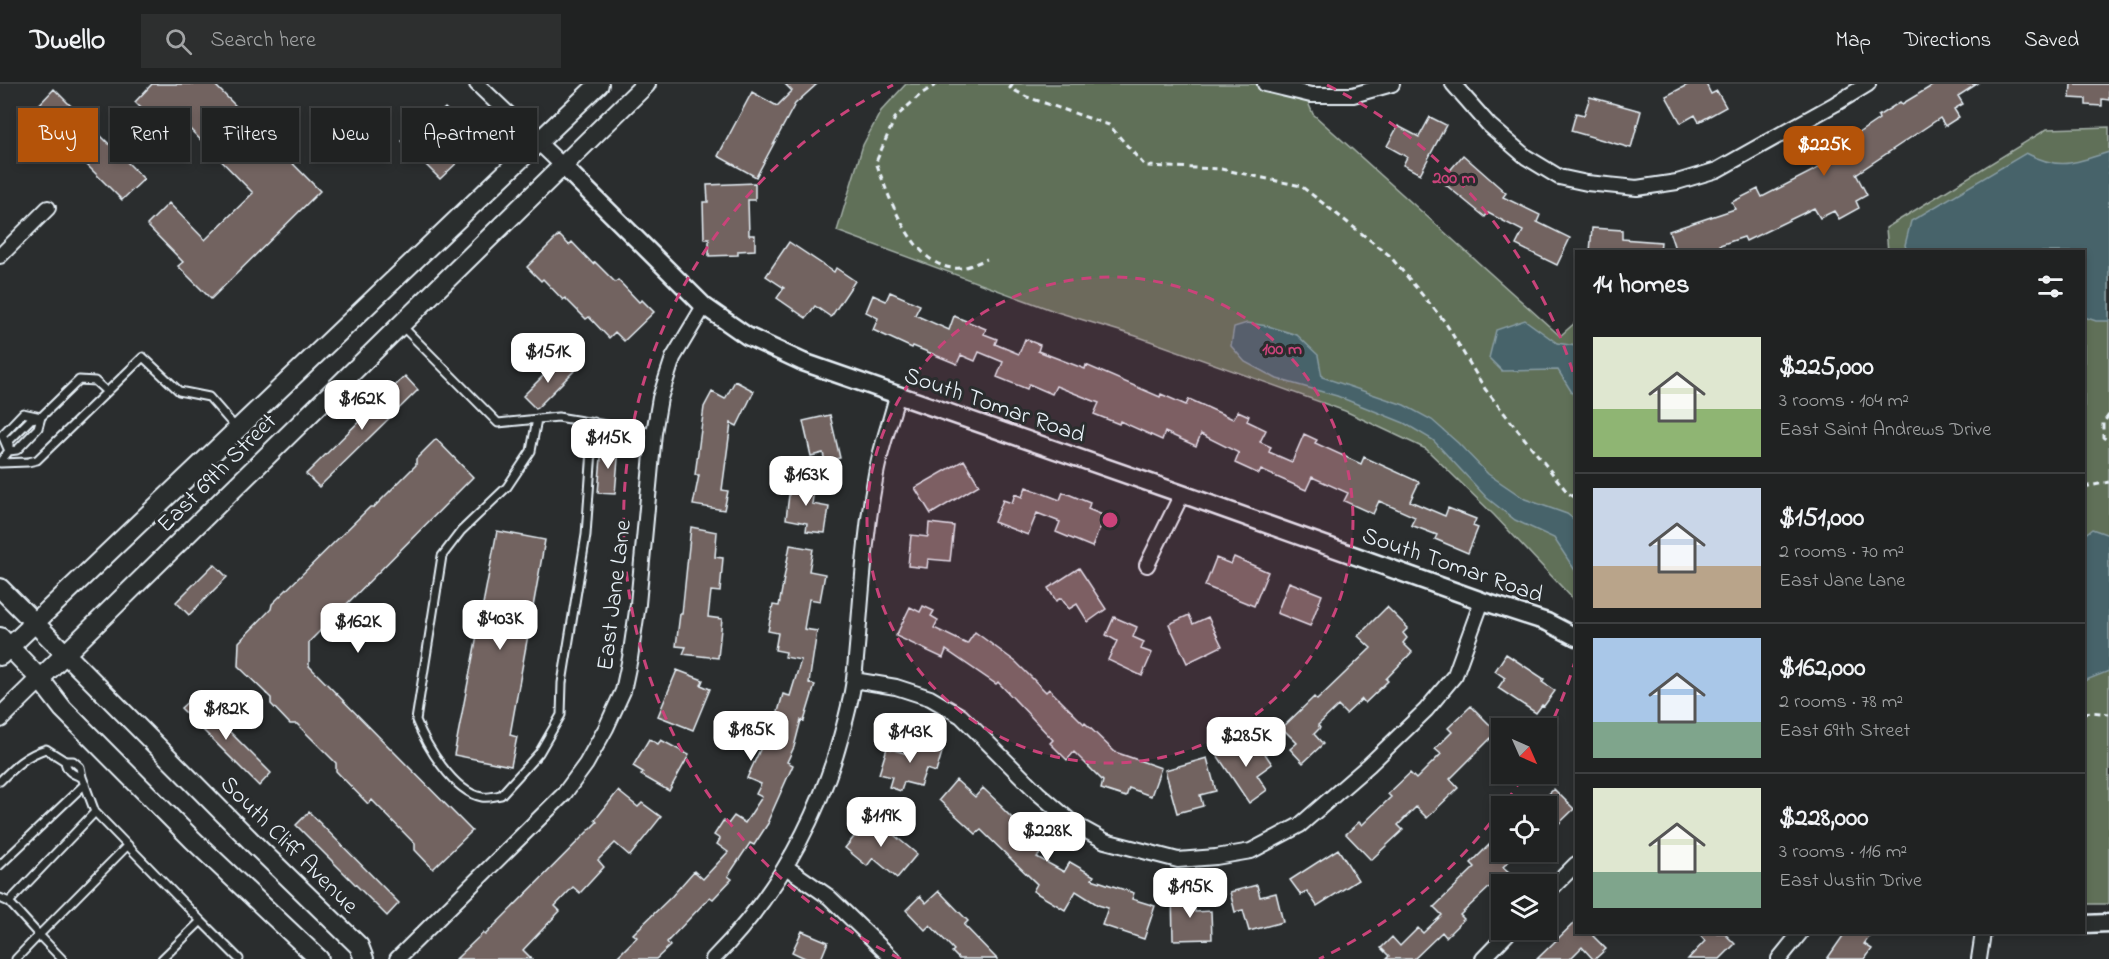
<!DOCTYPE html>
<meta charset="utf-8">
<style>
:root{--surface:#202222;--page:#2d2f2f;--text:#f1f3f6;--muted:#a2a4a5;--line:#3d3f40;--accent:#b45309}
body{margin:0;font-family:"Indie Flower",sans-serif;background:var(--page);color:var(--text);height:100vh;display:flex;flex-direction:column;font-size:22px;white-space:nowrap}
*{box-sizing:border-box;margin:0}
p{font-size:20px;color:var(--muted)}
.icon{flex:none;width:33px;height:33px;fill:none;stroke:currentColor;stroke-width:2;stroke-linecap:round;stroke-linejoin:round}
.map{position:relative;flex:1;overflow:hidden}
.sheet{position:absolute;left:1575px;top:166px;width:510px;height:684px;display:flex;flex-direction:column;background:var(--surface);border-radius:0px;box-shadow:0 3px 9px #0003,0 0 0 2px var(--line)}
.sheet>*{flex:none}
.hud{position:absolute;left:18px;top:24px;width:570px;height:54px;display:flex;gap:12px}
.needle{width:39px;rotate:135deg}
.buttons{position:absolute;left:1491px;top:634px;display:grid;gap:12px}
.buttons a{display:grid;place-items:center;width:66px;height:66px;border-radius:0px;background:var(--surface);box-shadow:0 3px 9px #0003,0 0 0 2px var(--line);font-size:30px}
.price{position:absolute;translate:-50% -51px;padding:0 14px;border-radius:12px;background:#fff;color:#222;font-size:20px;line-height:39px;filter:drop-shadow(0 2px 3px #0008)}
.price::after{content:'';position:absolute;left:50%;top:36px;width:18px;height:14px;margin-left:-9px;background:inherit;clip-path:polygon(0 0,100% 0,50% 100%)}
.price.selected{background:var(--accent);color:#fff}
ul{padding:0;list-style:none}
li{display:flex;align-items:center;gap:18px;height:150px;padding:0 18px}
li+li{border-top:2px solid var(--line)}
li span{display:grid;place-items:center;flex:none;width:168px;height:120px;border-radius:0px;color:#555}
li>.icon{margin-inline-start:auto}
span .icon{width:72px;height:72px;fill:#fffc;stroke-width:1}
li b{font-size:26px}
h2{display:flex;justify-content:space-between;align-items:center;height:72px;padding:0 18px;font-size:26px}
.chip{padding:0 21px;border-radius:0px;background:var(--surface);box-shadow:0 3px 9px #0003,0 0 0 2px var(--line);font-size:21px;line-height:54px}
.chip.selected{background:var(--accent);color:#fff}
header{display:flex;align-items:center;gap:36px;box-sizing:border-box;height:84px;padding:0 30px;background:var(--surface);border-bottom:2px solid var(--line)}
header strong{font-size:28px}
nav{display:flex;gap:33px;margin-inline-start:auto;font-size:21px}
.search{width:420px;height:54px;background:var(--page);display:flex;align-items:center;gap:15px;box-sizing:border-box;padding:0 21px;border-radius:0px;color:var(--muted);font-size:22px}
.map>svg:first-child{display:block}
.green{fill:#606f58;stroke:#a4b0a8;stroke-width:1.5}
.water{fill:#47646a;stroke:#879ca3;stroke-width:1.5}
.building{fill:#726460;stroke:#e8f1f8;stroke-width:1.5}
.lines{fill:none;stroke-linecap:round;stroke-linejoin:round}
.service-casing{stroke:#e8f1f8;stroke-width:11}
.minor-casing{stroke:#e8f1f8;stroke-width:18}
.tertiary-casing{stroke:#e8f1f8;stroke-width:21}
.secondary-casing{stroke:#e8f1f8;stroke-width:22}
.path{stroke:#e8f1f8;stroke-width:3;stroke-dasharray:6 4.5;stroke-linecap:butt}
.service{stroke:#2a2d2e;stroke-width:7}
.minor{stroke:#2a2d2e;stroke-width:14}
.tertiary{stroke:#2a2d2e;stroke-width:16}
.secondary{stroke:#2a2d2e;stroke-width:18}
.ring{fill:none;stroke:#ca437a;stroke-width:3;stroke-dasharray:10 8}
.labels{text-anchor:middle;stroke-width:6;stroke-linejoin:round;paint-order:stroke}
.street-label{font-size:24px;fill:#e8f1f8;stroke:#2a2d2e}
.centre{fill:#ca437a;stroke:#2a2d2e;stroke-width:3}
.ring-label{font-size:18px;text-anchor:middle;font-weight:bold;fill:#ca437a;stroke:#2a2d2e;stroke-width:6;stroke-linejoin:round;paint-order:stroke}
</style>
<header>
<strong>Dwello</strong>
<div class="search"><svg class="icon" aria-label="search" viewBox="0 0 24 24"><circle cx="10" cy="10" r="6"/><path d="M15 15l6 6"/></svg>Search here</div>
<nav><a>Map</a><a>Directions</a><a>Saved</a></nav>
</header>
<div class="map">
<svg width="2109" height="875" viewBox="0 0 2109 875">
<rect width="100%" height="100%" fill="#2a2d2e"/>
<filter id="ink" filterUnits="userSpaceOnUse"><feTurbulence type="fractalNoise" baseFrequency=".0167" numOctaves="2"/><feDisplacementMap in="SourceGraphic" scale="12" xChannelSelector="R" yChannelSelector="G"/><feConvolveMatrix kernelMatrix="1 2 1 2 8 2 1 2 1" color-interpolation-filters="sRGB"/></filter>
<g filter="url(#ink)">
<!-- green -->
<path class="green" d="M906,0H1300L1313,30L1560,252L1576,238V518L1494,431L1426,365L1345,327L1136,252L1057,228L837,147L863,61L881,27Z
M2109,43V820H2084V168H1888L1886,144L2047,45Z"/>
<!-- water -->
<path class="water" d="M2109,68V237H2096L2084,233V168H1907L1905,161L1911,137L2026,69C2061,87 2074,79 2109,68Z
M1525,236L1557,259L1576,262V315L1558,286L1502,287L1489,274L1496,246Z
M1247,239L1268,242L1297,251L1318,271L1322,293L1404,321L1432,336L1458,359L1488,390L1525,415L1567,430L1576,437V488L1554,454L1515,436L1487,414L1433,356L1404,339L1337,312L1277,295L1245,278L1231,262L1234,243Z
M2092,445L2109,451V587L2084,597V451Z"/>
<!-- building -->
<path class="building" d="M152,0H214L320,107L211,215L178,182L183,178L147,141L169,119L205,156L253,109L178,33L164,47L135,18Z
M785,0H817L795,20L756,93L718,72L752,8L777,22L792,7Z
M1689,0H1706L1711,10L1717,7L1726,23L1699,38L1695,31L1681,39L1666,12Z
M1935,0H1977L1958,12L1963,20L1954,25L1959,33L1945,42L1940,34L1856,90L1867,111L1856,117L1859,124L1839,135L1834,127L1820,134L1814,124L1746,157L1744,153L1720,161L1722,168H1676L1669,147L1735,125L1732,118L1758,105L1762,113L1857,64L1851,54L1879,35L1878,32L1900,18L1902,20Z
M2071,0H2109V16L2102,15V22L2086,21V15L2070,14Z
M54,5L144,95L122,116L33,27Z
M1590,13L1641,27L1631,64L1571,47L1576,29L1584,31Z
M445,24L473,53L460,66L465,71L440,95L402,57L427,33L431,38Z
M1430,33L1446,41L1420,90L1403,81L1407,73L1387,62L1398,42L1419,53Z
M1463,71L1506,109L1503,113L1540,131L1537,138L1570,154L1557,181L1516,161L1523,147L1488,129L1485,133L1441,97Z
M755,99V116H748L749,151H755V166L738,167V171L709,172V155H704L703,118H708L707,101Z
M1592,144L1622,146V155L1661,158L1660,168H1590Z
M559,151L569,161L572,158L593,180L595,178L615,198L618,196L639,218L642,216L654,228L624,257L615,248L609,254L589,233L586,235L565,214L563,216L543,195L541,197L527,183Z
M789,158L834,188L836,184L855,197L831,233L815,222L806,234L777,214L784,204L766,192Z
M890,208L920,221L915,231L949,246L954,232L986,245L984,250L997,255L995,260L1019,270L1025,255L1040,261L1038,267L1085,285L1086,281L1160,313L1161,310L1186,321L1189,315L1233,335L1238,327L1249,332L1247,337L1266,346L1260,358L1271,363L1269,368L1292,378L1304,350L1317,356L1315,359L1361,380L1364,373L1419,398L1410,417L1445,432L1448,424L1476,435L1473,442L1478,444L1468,469L1435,455L1437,451L1411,441L1415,433L1379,417L1373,430L1344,417L1348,409L1312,393L1306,406L1261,386L1259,390L1235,379L1239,369L1201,350L1196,362L1165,348L1162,356L1120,337L1119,340L1094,330L1099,319L1056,302L1052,310L1029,300L1027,305L997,293L1003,278L979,268L975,277L961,271L957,280L913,262L912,264L873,246L878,234L866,228L873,211L886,217Z
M561,274L574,287L536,325L523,312Z
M405,292L418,306L319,403L306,390Z
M735,297L754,307L737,342L731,339L722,406L728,407L724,426L693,421L699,391H695L704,323L712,308L725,315Z
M830,331L840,374L825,377L823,369L811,372L803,337Z
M436,355L473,393L309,558V582L472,747L433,785L415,766V760L372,716L368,720L336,687V679L297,640H290L271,620V614L238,582L239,558L271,525L272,520L370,423H374L416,381V375Z
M602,362L619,363L615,410L598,409Z
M964,376L979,401L931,430L915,404Z
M791,395L815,398L812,420L829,423L825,449L806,447L807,439L786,435Z
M1026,403L1060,416L1063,408L1090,419L1088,425L1105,432L1092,463L1056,448L1060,438L1037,429L1028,451L994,438L1003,416L1012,419L1015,410L1022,413Z
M929,439L954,442L950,477L928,475L927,484L908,482L911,451L928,453Z
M691,443L717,448L715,473L723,474L720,508L711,507L708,533L722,535L718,574L683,570L686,563L676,562L680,530H682Z
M497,447L545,456L510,651L517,653L511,682L454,671Z
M790,461L813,465L809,487L825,490L820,517L809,515L804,545L817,547L809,599L815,601L804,637L801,636L794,663L787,678L793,681L768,737L769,738L754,761L750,759L728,792L732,795L713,815L710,813L667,858L670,862L656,875H615L637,853L633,850L672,812L694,787L703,795L728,768L717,760L720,755L714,751L723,737L728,740L734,732L745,739L762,713L756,710L761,700L747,694L764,657L769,660L783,610L790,612L801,576L785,573L786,568L775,566L778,549L768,547L773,521L779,522Z
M1234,473L1268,488L1254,522L1205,502L1216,474L1231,480Z
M214,480L227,493L189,531L176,518Z
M1079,484L1106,525L1088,538L1077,520L1069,525L1061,514L1056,517L1048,504Z
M1289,498L1322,511L1310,542L1277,529Z
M923,522L934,527L931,532L938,536L934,544L967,560L975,548L1016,578L1046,608L1049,605L1084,640L1085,639L1115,668L1161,684L1151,712L1129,704L1126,713L1101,705L1103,697L1074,668L1067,676L1050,659L1053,656L998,598L996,600L946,566L943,574L896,552L910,523L920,528Z
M1387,523L1408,544L1403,549L1407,554L1403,559L1412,568L1386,595L1388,597L1365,619L1362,615L1346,630L1338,622L1318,641L1320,644L1314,650L1323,660L1303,679L1290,665L1297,659L1282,644L1314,613L1317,616L1371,564L1358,552Z
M1189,531L1193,540L1208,533L1222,562L1187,579L1169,540Z
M1114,533L1137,543L1133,553L1144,558L1141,565L1152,569L1142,592L1108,576L1117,557L1106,551Z
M1506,570L1544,595L1542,598L1555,607L1544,622L1542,621L1536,629L1498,604L1505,594L1495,587Z
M677,586L703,596L701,601L710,605L693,646L658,632Z
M194,612L271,689L259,702L181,624Z
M1471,622L1497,648L1450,695L1458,704L1427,734L1416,723L1398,741L1403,746L1371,776L1346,750L1359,738L1362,741L1391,713L1388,710L1410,689L1416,695L1441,670L1435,665L1452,648L1448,644Z
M649,655L658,660L661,656L689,671L669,707L641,691L643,688L633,682Z
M1240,655L1247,665L1257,658L1272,680L1257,691L1267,706L1249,719L1217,671Z
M912,656L943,665L936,688L926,685L920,702L904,698L901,707L889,703L892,693L879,690L887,664L908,670Z
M1207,674L1216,707L1200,711L1203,722L1177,729L1165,686Z
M956,696L975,713L983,704L1002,722L1001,723L1021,743L1018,747L1041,769L1037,773L1064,788L1070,778L1094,792L1092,795L1134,809L1132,815L1155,822L1144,855L1102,841L1108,824L1098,821L1076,807L1065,826L1033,807L1037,800L981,746L976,750L939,716Z
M1554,705L1574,725L1546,752V723H1535Z
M618,707L638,723L642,719L661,733L630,772L615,759L598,776L604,783L580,809L573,803L555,822L560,827L523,866L532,875H456L483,849L485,851L597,738L595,736Z
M309,728L399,819L387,832L296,741Z
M871,732L917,770L897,794L873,774L867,782L845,764Z
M1502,748V768H1518L1503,783L1509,788L1494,803L1492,801L1460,831L1464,835L1446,853L1442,848L1414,875H1386L1389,872L1381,864L1392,853L1400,862L1418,844L1423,849L1442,831L1434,823L1475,783L1471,779Z
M1338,765L1358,796L1317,822L1307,807L1301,811L1290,796Z
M1257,801L1260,813L1276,809L1283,838L1249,847L1243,826L1235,828L1230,808Z
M939,807L968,837L964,841L997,875H959L952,868L954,866L930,841L925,846L906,826L920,812L926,819Z
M1194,808L1195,828L1211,827L1212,855L1173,856L1172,809Z
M1576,837V849H1597L1593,852L1606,865L1595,875H1593L1582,863L1570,875H1537Z
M802,847L828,858L821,875H807L792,868Z
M1698,849H1724L1735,860L1720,875H1688L1705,857Z
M1845,849H1872L1864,860L1872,865L1865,875H1827Z"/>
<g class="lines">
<!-- service casing -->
<g class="service-casing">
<path id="service" d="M402,242L498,339L558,333L654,349
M23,329L41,333L38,344L17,366L9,367L2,351Z
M537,335L531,367L507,403L461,447L442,472L416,636C426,661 453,708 482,713C488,714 495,712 501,711L539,669L561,631L562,599L586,451L594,338
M0,378L9,367V357L31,335L41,333L79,296L95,297L107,308
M0,379L28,378L37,376L143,273L179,307L209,313L236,344
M65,677H73L80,683L82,693
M0,697C14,683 26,671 46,665L65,677C66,687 73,691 82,693L95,728L9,818
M95,728L201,837
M0,781L85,700
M0,814L9,818L39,851L16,875
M62,875L39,851L128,761
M162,875L201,837L239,875"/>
</g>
<!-- minor casing -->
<g class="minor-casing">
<path id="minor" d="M477,0L563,82
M1265,0L1311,11H1353L1392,0
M1453,0L1489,41L1526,73L1559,93L1587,99L1637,104L1677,98L1717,86L1835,20L1868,0
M0,172L48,124
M1147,481L1182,410
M854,596L896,603L930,614L961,632L1038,709L1074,740L1105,757L1178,776L1216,773L1251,767L1300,741L1369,681L1426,626L1455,591L1482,517
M786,783L829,813L893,875
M1546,810L1576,780
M397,875L564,710L586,680L606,644L623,607L630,574L638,520L654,349L660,314L673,274L704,222
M713,875C771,817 811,748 836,670C843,646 851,620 854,595C861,529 863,461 875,396C879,368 890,340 897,312
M1483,875L1511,846
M1779,875L1800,849
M1979,875L1983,849"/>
</g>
<!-- tertiary casing -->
<g class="tertiary-casing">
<path id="tertiary" d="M563,82L704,222L747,252L803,278L1182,410L1482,517L1547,538L1576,553
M2084,840L2109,839"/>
</g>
<!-- secondary casing -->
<g class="secondary-casing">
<path id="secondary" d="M0,504L256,762L359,862L364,875
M0,553L39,594L63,625L193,756L319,875
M0,572L599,0
M0,634L646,0"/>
</g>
<!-- path -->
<path class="path" d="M937,0L921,10L895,34L876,78C888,112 915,189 960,184C969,183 979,178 987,175
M1013,0L1010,4L1027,13L1109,41L1145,82L1221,85L1301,102L1389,171L1445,238L1485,305L1568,409L1576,414
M2109,331L2103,339V353L2109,358
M2084,403L2109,398
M2084,629L2091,628L2109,630"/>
<!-- service -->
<use href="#service" class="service"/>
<!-- minor -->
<use href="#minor" class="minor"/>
<!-- tertiary -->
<use href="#tertiary" class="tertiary"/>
<!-- secondary -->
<use href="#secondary" class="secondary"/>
</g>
</g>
<!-- distance rings -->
<circle cx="1110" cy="436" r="243" fill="#ca437a" fill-opacity=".12"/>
<g class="ring">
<circle cx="1110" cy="436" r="243"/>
<path d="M1576 574A486 486 0 0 1 1547 649M1522 694A486 486 0 0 1 1319 875M901 875A486 486 0 0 1 893 1M1327 1A486 486 0 0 1 1576 298"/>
</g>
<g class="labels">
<!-- street labels -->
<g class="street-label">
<text transform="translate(995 320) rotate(19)" y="8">South Tomar Road</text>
<text transform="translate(216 388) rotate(-45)" y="8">East 69th Street</text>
<text transform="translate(1453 480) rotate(19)" y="8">South Tomar Road</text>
<text transform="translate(613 511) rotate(-83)" y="8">East Jane Lane</text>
<text transform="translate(290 760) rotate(45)" y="8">South Cliff Avenue</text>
</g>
</g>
<circle cx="1110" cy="436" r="9" class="centre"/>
<g class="ring-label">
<text x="1454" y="99">200 m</text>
<text x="1282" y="270">100 m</text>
</g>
</svg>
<div class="buttons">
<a><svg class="needle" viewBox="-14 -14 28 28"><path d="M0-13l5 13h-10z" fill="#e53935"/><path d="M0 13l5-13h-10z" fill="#a2a4a5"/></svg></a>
<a><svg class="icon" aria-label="locate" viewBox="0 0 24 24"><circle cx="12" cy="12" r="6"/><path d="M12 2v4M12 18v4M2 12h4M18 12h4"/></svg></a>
<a><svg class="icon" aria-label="layers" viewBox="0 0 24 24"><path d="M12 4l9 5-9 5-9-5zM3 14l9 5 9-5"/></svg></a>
</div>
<b class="price selected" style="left:1824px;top:93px">$225K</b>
<b class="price" style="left:548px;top:300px">$151K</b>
<b class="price" style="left:362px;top:347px">$162K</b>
<b class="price" style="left:608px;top:386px">$115K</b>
<b class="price" style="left:806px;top:423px">$163K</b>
<b class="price" style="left:500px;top:567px">$403K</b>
<b class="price" style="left:358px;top:570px">$162K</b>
<b class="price" style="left:226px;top:657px">$182K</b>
<b class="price" style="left:751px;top:678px">$185K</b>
<b class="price" style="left:910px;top:680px">$143K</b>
<b class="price" style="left:1246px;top:684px">$285K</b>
<b class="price" style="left:881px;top:764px">$119K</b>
<b class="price" style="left:1047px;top:779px">$228K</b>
<b class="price" style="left:1190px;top:835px">$195K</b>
<div class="hud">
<a class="chip selected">Buy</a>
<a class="chip">Rent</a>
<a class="chip">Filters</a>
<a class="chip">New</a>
<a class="chip">Apartment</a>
</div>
<section class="sheet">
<h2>14 homes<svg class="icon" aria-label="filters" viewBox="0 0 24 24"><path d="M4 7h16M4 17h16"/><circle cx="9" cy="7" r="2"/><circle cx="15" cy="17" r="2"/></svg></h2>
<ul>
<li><span style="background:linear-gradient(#dfe7d0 60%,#8fb573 0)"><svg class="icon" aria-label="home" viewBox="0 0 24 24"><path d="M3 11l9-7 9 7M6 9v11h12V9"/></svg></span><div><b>$225,000</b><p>3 rooms · 104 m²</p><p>East Saint Andrews Drive</p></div></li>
<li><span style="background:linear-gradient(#c9d6e8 65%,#b9a48a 0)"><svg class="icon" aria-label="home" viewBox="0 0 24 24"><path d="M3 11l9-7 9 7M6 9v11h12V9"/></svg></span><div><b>$151,000</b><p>2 rooms · 70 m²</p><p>East Jane Lane</p></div></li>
<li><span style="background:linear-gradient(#a9c7e8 70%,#7fa58c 0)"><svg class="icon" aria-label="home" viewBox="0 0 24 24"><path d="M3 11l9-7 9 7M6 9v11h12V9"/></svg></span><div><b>$162,000</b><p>2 rooms · 78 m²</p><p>East 69th Street</p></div></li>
<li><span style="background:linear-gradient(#dfe7d0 70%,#7fa58c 0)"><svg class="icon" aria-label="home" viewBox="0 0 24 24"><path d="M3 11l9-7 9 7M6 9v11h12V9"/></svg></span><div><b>$228,000</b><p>3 rooms · 116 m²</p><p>East Justin Drive</p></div></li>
</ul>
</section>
</div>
